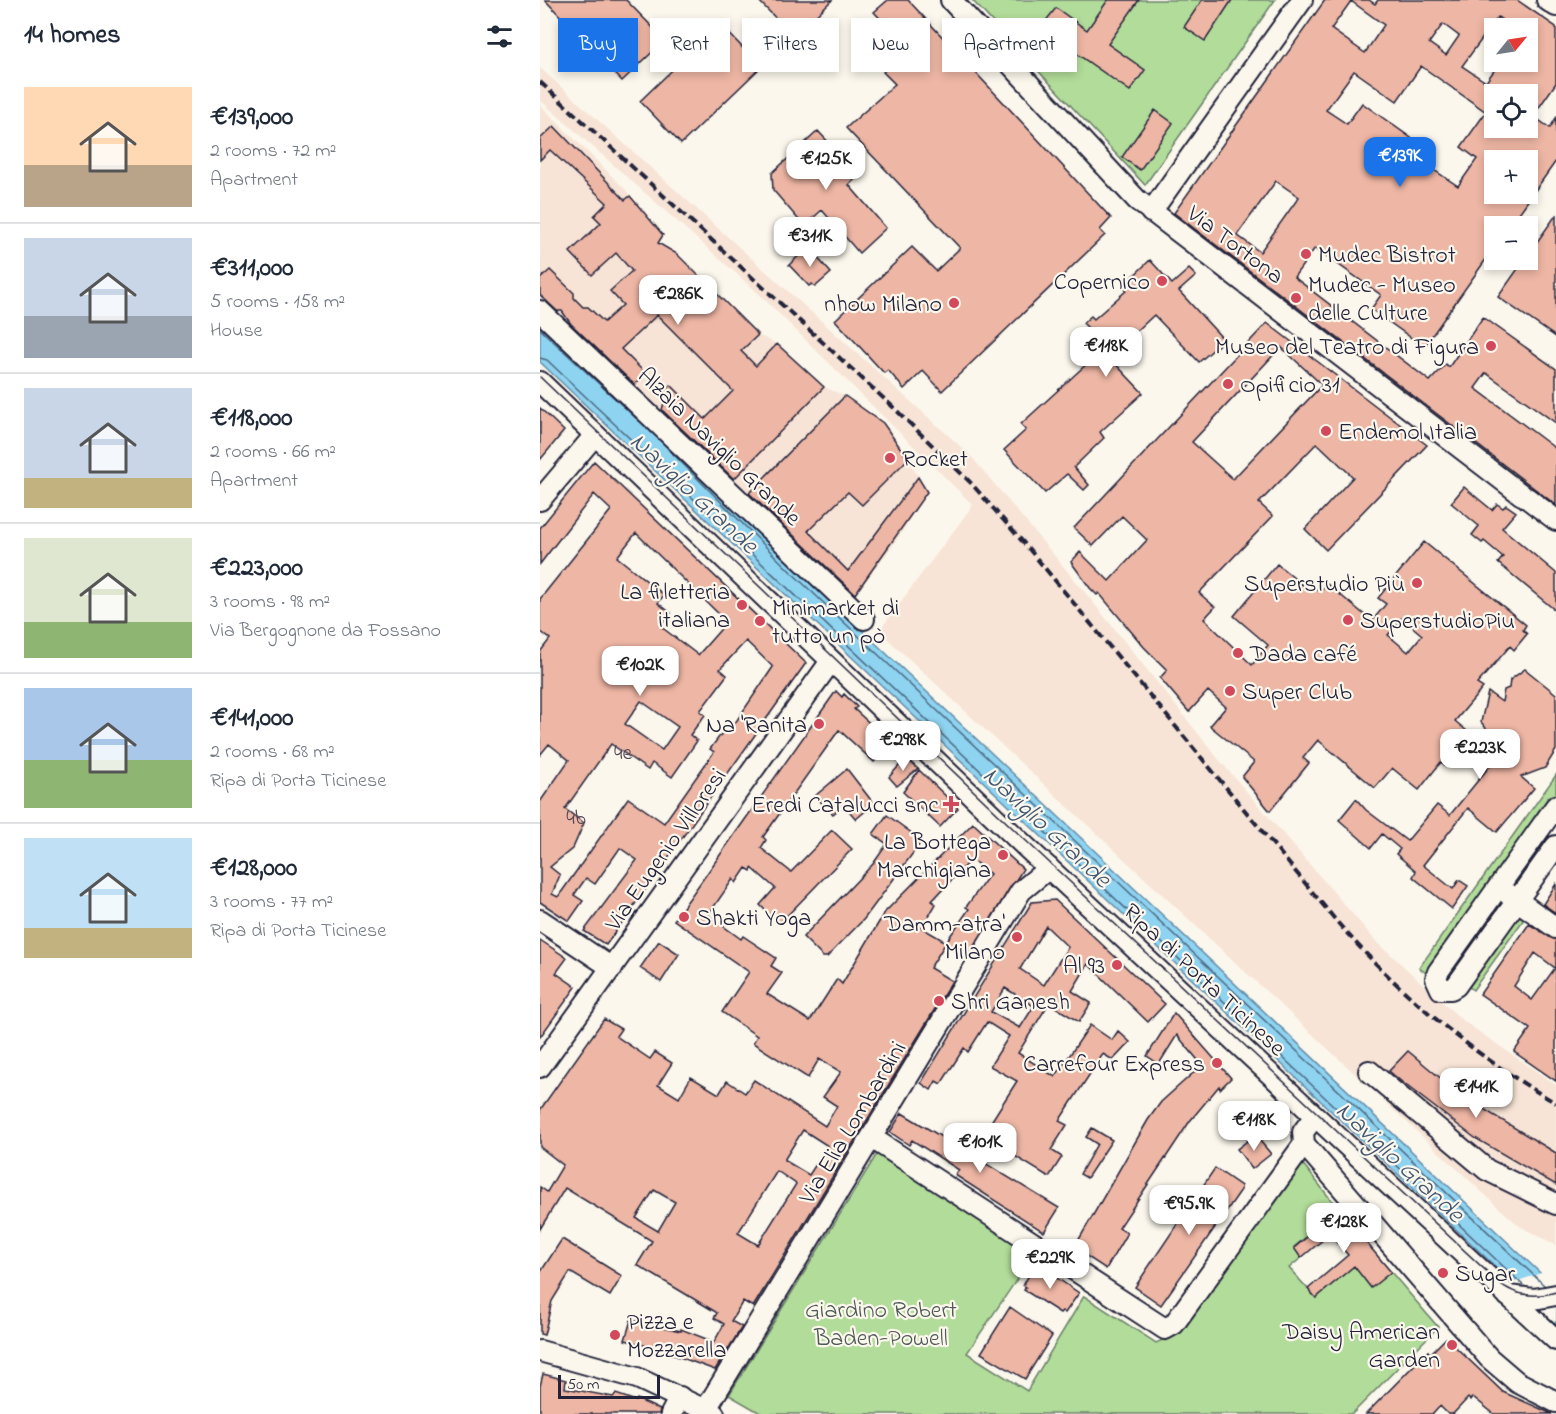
<!DOCTYPE html>
<meta charset="utf-8">
<style>
:root{--surface:#fff;--page:#f2f2f3;--text:#1f2937;--muted:#747a83;--line:#e0e1e3;--accent:#1a73e8}
body{margin:0;font-family:"Indie Flower",sans-serif;background:var(--page);color:var(--text);height:100vh;display:flex;flex-direction:column;font-size:22px;white-space:nowrap}
*{box-sizing:border-box;margin:0}
p{font-size:20px;color:var(--muted)}
.icon{flex:none;width:33px;height:33px;fill:none;stroke:currentColor;stroke-width:2;stroke-linecap:round;stroke-linejoin:round}
.map{position:relative;flex:1;overflow:hidden}
.panel{display:flex;flex-direction:column;background:var(--surface);width:540px}
.panel>*{flex:none}
.banner{position:absolute;left:18px;top:18px;width:570px;height:54px;display:flex;gap:12px}
.needle{width:39px;rotate:60deg}
.controls{position:absolute;left:944px;top:18px;display:grid;gap:12px}
.controls a{display:grid;place-items:center;width:54px;height:54px;border-radius:0px;background:var(--surface);box-shadow:0 3px 9px #0003;font-size:30px}
.scale{position:absolute;left:18px;bottom:15px;width:102px;box-sizing:border-box;padding-left:6px;border:3px solid #22223b;border-top:0;font-size:16px;line-height:21px;white-space:nowrap;color:#22223b;-webkit-text-stroke:4px #fbf7ec;paint-order:stroke}
.price{position:absolute;translate:-50% -51px;padding:0 14px;border-radius:12px;background:#fff;color:#222;font-size:20px;line-height:39px;filter:drop-shadow(0 2px 3px #0008)}
.price::after{content:'';position:absolute;left:50%;top:36px;width:18px;height:14px;margin-left:-9px;background:inherit;clip-path:polygon(0 0,100% 0,50% 100%)}
.price.on{background:var(--accent);color:#fff}
ul{padding:0;list-style:none}
li{display:flex;align-items:center;gap:18px;height:150px;padding:0 24px}
li+li{border-top:2px solid var(--line)}
li span{display:grid;place-items:center;flex:none;width:168px;height:120px;border-radius:0px;color:#555}
li>.icon{margin-inline-start:auto}
span .icon{width:72px;height:72px;fill:#fffc;stroke-width:1}
li b{font-size:26px}
h2{display:flex;justify-content:space-between;align-items:center;height:72px;padding:0 24px;font-size:26px}
.chip{padding:0 21px;border-radius:0px;background:var(--surface);box-shadow:0 3px 9px #0003;font-size:21px;line-height:54px}
.chip.on{background:var(--accent);color:#fff}
main{display:flex;flex:1;min-height:0}
.map>svg:first-child{display:block}
.built{fill:#f7e4d6}
.green{fill:#b2dc99;stroke:#6a7f6a;stroke-width:1.5}
.water{fill:#8ed3f0;stroke:#638ca8;stroke-width:1.5}
.pier{fill:#fbf7ec}
.lines{fill:none;stroke-linecap:round;stroke-linejoin:round}
.shore{stroke:#4d6983;stroke-width:1.5}
.building{fill:#eeb6a4;stroke:#22223b;stroke-width:1.5;fill-rule:evenodd}
.minor-casing{stroke:#22223b;stroke-width:24}
.minor{stroke:#fbf7ec;stroke-width:20}
.tram{stroke:#22223b;stroke-width:1.5}
.rail{stroke:#22223b;stroke-width:4;stroke-dasharray:9 4.5;stroke-linecap:butt}
.poi-dot{fill:#d1495b;stroke:#fbf7ec;stroke-width:2}
.labels{text-anchor:middle;stroke-width:4.5;stroke-linejoin:round;paint-order:stroke}
.number-label{font-size:21px;fill:#554755}
.street-label{font-size:24px;fill:#22223b;stroke:#fbf7ec}
.poi-label{font-size:24px;fill:#22223b;stroke:#fbf7ec;text-anchor:start}
.park-label{font-size:24px;fill:#4d5a57;stroke:#fbf7ec}
.water-label{font-size:26px;font-style:italic;fill:#425771;stroke:#fbf7ec}
</style>
<main>
<section class="panel">
<h2>14 homes<svg class="icon" aria-label="filters" viewBox="0 0 24 24"><path d="M4 7h16M4 17h16"/><circle cx="9" cy="7" r="2"/><circle cx="15" cy="17" r="2"/></svg></h2>
<ul>
<li><span style="background:linear-gradient(#ffd9b3 65%,#b9a48a 0)"><svg class="icon" aria-label="home" viewBox="0 0 24 24"><path d="M3 11l9-7 9 7M6 9v11h12V9"/></svg></span><div><b>€139,000</b><p>2 rooms · 72 m²</p><p>Apartment</p></div></li>
<li><span style="background:linear-gradient(#c9d6e8 65%,#9aa5b1 0)"><svg class="icon" aria-label="home" viewBox="0 0 24 24"><path d="M3 11l9-7 9 7M6 9v11h12V9"/></svg></span><div><b>€311,000</b><p>5 rooms · 158 m²</p><p>House</p></div></li>
<li><span style="background:linear-gradient(#c9d6e8 75%,#c2b280 0)"><svg class="icon" aria-label="home" viewBox="0 0 24 24"><path d="M3 11l9-7 9 7M6 9v11h12V9"/></svg></span><div><b>€118,000</b><p>2 rooms · 66 m²</p><p>Apartment</p></div></li>
<li><span style="background:linear-gradient(#dfe7d0 70%,#8fb573 0)"><svg class="icon" aria-label="home" viewBox="0 0 24 24"><path d="M3 11l9-7 9 7M6 9v11h12V9"/></svg></span><div><b>€223,000</b><p>3 rooms · 98 m²</p><p>Via Bergognone da Fossano</p></div></li>
<li><span style="background:linear-gradient(#a9c7e8 60%,#8fb573 0)"><svg class="icon" aria-label="home" viewBox="0 0 24 24"><path d="M3 11l9-7 9 7M6 9v11h12V9"/></svg></span><div><b>€141,000</b><p>2 rooms · 68 m²</p><p>Ripa di Porta Ticinese</p></div></li>
<li><span style="background:linear-gradient(#bfe0f5 75%,#c2b280 0)"><svg class="icon" aria-label="home" viewBox="0 0 24 24"><path d="M3 11l9-7 9 7M6 9v11h12V9"/></svg></span><div><b>€128,000</b><p>3 rooms · 77 m²</p><p>Ripa di Porta Ticinese</p></div></li>
</ul>
</section>
<div class="map">
<svg width="1016" height="1414" viewBox="0 0 1016 1414">
<rect width="100%" height="100%" fill="#fbf7ec"/>
<filter id="ink" filterUnits="userSpaceOnUse"><feTurbulence type="fractalNoise" baseFrequency=".0167" numOctaves="2"/><feDisplacementMap in="SourceGraphic" scale="12" xChannelSelector="R" yChannelSelector="G"/><feConvolveMatrix kernelMatrix="1 2 1 2 8 2 1 2 1" color-interpolation-filters="sRGB"/></filter>
<g filter="url(#ink)">
<!-- built -->
<path class="built" d="M0,68L430,455L548,596L681,762L835,940L922,1020L1016,1085V1245L981,1227L958,1207L339,631L433,505L217,292L0,100Z
M0,105L84,188L123,235L118,243L137,254L218,335L237,344L284,387L305,396L343,423L368,459L387,492L356,541L315,595L0,294Z"/>
<!-- green -->
<path class="green" d="M432,0H735L605,185Z
M1016,775V801L888,974L879,968Z
M978,909L987,915L933,990L924,983Z
M340,1149L496,1251L427,1353L487,1391L544,1296L616,1343L632,1336L759,1159L799,1210L754,1247L761,1258L749,1268L776,1298L814,1266L831,1287L851,1272L898,1327L812,1414H222L189,1395Z"/>
<!-- water -->
<path class="water" d="M0,321L255,567L1016,1288V1324L0,362Z"/>
<!-- pier -->
<path class="pier" d="M1004,1272L1016,1284V1321L1014,1322L972,1283Z"/>
<g class="lines">
<!-- shore -->
<path class="shore" d="M0,329L99,421
M0,358L7,360L985,1287
M128,449L251,572L1005,1286"/>
</g>
<!-- building -->
<path class="building" d="M5,0H86L125,40L82,81Z
M218,0H292L254,37Z
M348,0H368L571,218L560,230L565,235L402,391L383,371L364,389L348,370L344,373L295,320L372,247L396,271L420,248L306,128L355,84L343,72L368,48L334,12Z
M568,0H599L568,44L605,70L590,91L500,28L516,8L547,30Z
M662,0H692L665,41L644,27Z
M785,0H829L835,4L838,0H977L1016,27V83L993,116L1010,128L1016,118V161L970,226H954V248L884,347L831,309L841,295L775,248L754,277L890,381L906,364L909,367L943,317L1016,369V423L946,373L935,388L1016,449V505L634,213ZM811,1L844,25L825,53L791,29ZM958,17L973,28H987V62H960L946,82L922,66ZM903,24L919,36L906,55L889,43ZM881,66L946,112L921,147L937,159L918,186L888,166L895,155L822,103L807,124L786,110L814,71L857,101ZM954,94H987V128H954ZM954,160H987V194H954ZM736,181L759,197L720,252L697,235Z
M180,24L221,67L141,144L100,101Z
M615,110L633,123L600,170L582,157Z
M14,126L85,200L90,196L123,235L118,243L137,254L218,335L201,351L216,366L237,344L284,387L194,479L122,410L125,399L121,394L131,385L165,419L193,391L117,315L81,349L105,373L95,385L31,324L22,311H17L0,295V279L10,270L34,293V298L43,307H48L64,322L83,305L70,291L92,271L76,253L52,275L30,252L61,223L54,216L67,203L10,150L0,160V139Z
M278,131L319,175L309,185L346,228L319,253L282,210L264,226L233,190L232,173Z
M1016,215V337L958,297Z
M268,247L291,273L275,287L272,284L269,286L249,265Z
M610,260L632,284L649,269L656,276L639,291L684,340L659,362L614,315L569,357L603,393L560,432L564,438L534,467L549,485L544,490L527,474L505,493L464,450L486,430L481,424L562,350L545,331L548,328L543,323L551,316L554,319L587,290L583,286Z
M727,323L887,445L786,550L765,529L813,477L777,443L719,503L733,516L659,593L675,607L664,619L712,665L728,645L694,616L737,564L766,588L770,584L780,592L787,584L832,621L846,604L838,598L884,542L986,625L983,630L987,634L974,650L970,646L937,684L943,688L915,721L927,731L914,747L919,751L906,766L901,762L879,790L852,768L835,788L778,740L763,758L769,763L730,811L702,777L714,762L670,726L686,707L668,691L649,712L620,678L627,670L604,647L559,593L557,595L550,588L531,562L540,552L569,581L607,540L582,516L553,546L534,528ZM741,347L782,385L693,479L652,442ZM862,618L882,635L868,652L848,635Z
M305,396L343,423L368,459L322,505L308,492L268,531L308,571L378,477L387,492L315,594L209,493Z
M0,408L24,431L0,460Z
M54,461L266,663L66,945L44,931L97,860L80,848L55,884L46,878L34,895L43,901L29,921L0,902V802L29,760L9,744L0,755V652L10,639L0,631V599L71,510L54,494L0,564V528ZM96,533L187,622L158,655L120,626L131,613L118,603L124,595L77,557ZM206,641L233,667L189,732L185,729L170,749L174,752L124,823L88,798L18,897L12,894L20,875L10,867L33,848L44,823L25,809L71,744L108,770L112,763L132,777L157,741L150,735L165,715L160,711L187,675L180,669ZM101,701L138,727L122,750L85,724Z
M924,487L952,510L957,504L963,508L966,505L976,512L962,528L1016,573V611L958,563L963,557L944,541L942,543L932,535L939,526L911,503Z
M985,669L1016,694V750L1005,768L981,777L994,788L957,832L928,808L883,865L913,889L919,880L928,886L912,909L873,877L876,871L856,854L860,849L842,834L831,848L799,820L816,799L826,810L867,841L897,805L910,815L957,757L951,752L962,739L949,732L941,722L948,692L962,702L964,690L969,688L970,680Z
M296,691L302,697L304,694L317,707L314,709L336,729L338,727L350,738L348,741L351,744L334,762L299,730L223,837L226,840L221,848L251,872L292,830L312,849L239,924L220,905L235,888L212,868L211,871L206,868L196,883L193,879L168,915L201,939L203,936L236,958L231,966L242,973L227,994L270,1021L297,979L302,984L345,912L433,823L483,869L427,957L405,944L390,968L412,981L213,1307L203,1301L191,1321L202,1327L175,1370L118,1349L85,1340L91,1320L141,1331V1329L174,1342L184,1324L174,1318L177,1313L174,1311L97,1265L112,1241L25,1188L0,1229V1187L7,1192L23,1165L0,1147V1110L64,1019L81,1029L76,1036L110,1059L115,1052L132,1063L118,1085L139,1098L151,1077L179,1094L187,1081L205,1093L214,1080L285,1126L297,1106L283,1097L301,1072L279,1059L268,1078L213,1043L217,1036L182,1012L209,972L134,920ZM431,859L450,874L426,907L429,909L406,942L382,928L396,904L392,901ZM263,1130L288,1146L269,1175L244,1160ZM237,1171L256,1184L218,1245L198,1233ZM114,1190L135,1202L118,1231L96,1218Z
M366,758L378,769L357,786L349,777Z
M307,769L334,804L316,819L304,805L293,814L275,796Z
M379,770L418,808L400,827L363,792Z
M347,815L380,839L376,843L379,845L324,919L287,957H283L263,937L333,864L347,844L333,834Z
M1016,884V913L1003,904Z
M515,900L625,1004L608,1022L548,964L532,991L551,1003L539,1022L509,1003L478,1053L515,1077L550,1025L572,1040L578,1031L590,1042L573,1060L563,1054L519,1121L527,1125L511,1150L522,1157L509,1177L442,1136L477,1081L450,1066L469,1036L447,1022L428,1052L424,1048L401,1084L396,1081L391,1090L381,1083L492,902ZM506,926L528,947L504,985L480,969ZM465,988L494,1006L480,1028L451,1012Z
M989,924L1016,940V1081L974,1052L990,1029L940,994ZM995,953L1015,968L992,1000L974,986Z
M0,940L27,958L16,973L36,987L0,1037Z
M119,941L139,954L121,982L100,968Z
M634,1013L691,1078L680,1089L679,1086L650,1121L579,1228L587,1233L566,1269L534,1248L608,1120L621,1102L662,1065L637,1035L619,1064L607,1056Z
M868,1051L922,1096L1016,1153V1185L935,1138L863,1083L849,1071Z
M710,1101L727,1121L716,1131L699,1111Z
M362,1113L519,1208L504,1232L415,1175L419,1170L372,1140L369,1145L350,1132Z
M552,1128L572,1140L547,1178L540,1174L557,1144L546,1137Z
M715,1135L731,1154L712,1169L697,1149Z
M675,1168L701,1186V1190L621,1305L595,1287Z
M799,1210L851,1272L831,1288L814,1266L776,1298L768,1289L808,1255L790,1234L761,1258L754,1248Z
M22,1239L82,1276L70,1296L30,1272L12,1301L4,1335L0,1334V1273Z
M496,1264L539,1293L525,1313L522,1311L520,1313L484,1290L486,1287L483,1285Z
M470,1307L512,1336L485,1379L441,1353Z
M906,1338L963,1392L1012,1414H954L933,1397L930,1400L928,1398L913,1414H908L900,1406L893,1414H826L888,1351L890,1354Z
M3,1374L26,1380L25,1388L73,1397L76,1394L96,1401L97,1399L120,1410L119,1414H0V1386Z"/>
<g class="lines">
<!-- minor casing -->
<g class="minor-casing">
<path id="minor" d="M411,0L597,200L982,495
M1007,0L1016,6
M611,212L762,0
M0,311L324,619
M0,382L487,848L1016,1340
M987,498L1016,520
M0,500L55,435
M1016,806L898,972L896,978L901,989H911L916,986L1016,846
M968,894L1016,928
M0,920L72,968
M0,1067L291,661
M829,1071L947,1170L1016,1204
M775,1116L763,1132L764,1144L949,1358L977,1382L1016,1402
M332,1138L625,1329L634,1324L764,1144
M968,1296L994,1299L1016,1295
M0,1351L97,1378L174,1414
M166,1409L481,891L509,868
M131,1414L140,1397"/>
</g>
<!-- minor -->
<use href="#minor" class="minor"/>
<!-- tram -->
<path class="tram" d="M0,377L483,838L957,1281C974,1296 995,1298 1016,1292"/>
<!-- rail -->
<path class="rail" d="M0,82L353,407L430,482L489,549L798,923C861,995 933,1055 1016,1103"/>
</g>
</g>
<!-- markers -->
<g class="poi-dot">
<circle cx="766" cy="254" r="6"/>
<circle cx="622" cy="281" r="6"/>
<circle cx="756" cy="298" r="6"/>
<circle cx="414" cy="303" r="6"/>
<circle cx="951" cy="346" r="6"/>
<circle cx="688" cy="384" r="6"/>
<circle cx="786" cy="431" r="6"/>
<circle cx="350" cy="458" r="6"/>
<circle cx="877" cy="583" r="6"/>
<circle cx="202" cy="605" r="6"/>
<circle cx="808" cy="620" r="6"/>
<circle cx="220" cy="621" r="6"/>
<circle cx="698" cy="653" r="6"/>
<circle cx="690" cy="691" r="6"/>
<circle cx="279" cy="724" r="6"/>
<path d="M408 795h6v6h6v6h-6v6h-6v-6h-6v-6h6z"/>
<circle cx="463" cy="855" r="6"/>
<circle cx="144" cy="917" r="6"/>
<circle cx="477" cy="937" r="6"/>
<circle cx="577" cy="965" r="6"/>
<circle cx="399" cy="1001" r="6"/>
<circle cx="677" cy="1063" r="6"/>
<circle cx="903" cy="1273" r="6"/>
<circle cx="75" cy="1335" r="6"/>
<circle cx="912" cy="1345" r="6"/>
</g>
<g class="labels">
<!-- number labels -->
<g class="number-label">
<text x="83" y="759">4e</text>
<text x="36" y="824">4b</text>
</g>
<!-- street labels -->
<g class="street-label">
<text transform="translate(696 244) rotate(37)" y="8">Via Tortona</text>
<text transform="translate(180 446) rotate(44)" y="8">Alzaia Naviglio Grande</text>
<text transform="translate(125 849) rotate(-55)" y="8">Via Eugenio Villoresi</text>
<text transform="translate(665 979) rotate(43)" y="8">Ripa di Porta Ticinese</text>
<text transform="translate(312 1122) rotate(-59)" y="8">Via Elia Lombardini</text>
</g>
<!-- poi labels -->
<g class="poi-label">
<text x="778" y="262">Mudec Bistrot</text>
<text x="610" y="289" text-anchor="end">Copernico</text>
<text x="768" y="292">Mudec - Museo<tspan x="768" dy="28">delle Culture</tspan></text>
<text x="402" y="311" text-anchor="end">nhow Milano</text>
<text x="939" y="354" text-anchor="end">Museo del Teatro di Figura</text>
<text x="700" y="392">Opificio 31</text>
<text x="798" y="439">Endemol Italia</text>
<text x="362" y="466">Rocket</text>
<text x="865" y="591" text-anchor="end">Superstudio Più</text>
<text x="190" y="599" text-anchor="end">La filetteria<tspan x="190" dy="28">italiana</tspan></text>
<text x="232" y="615">Minimarket di<tspan x="232" dy="28">tutto un pò</tspan></text>
<text x="820" y="628">SuperstudioPiu</text>
<text x="710" y="661">Dada café</text>
<text x="702" y="699">Super Club</text>
<text x="267" y="732" text-anchor="end">Na 'Ranita</text>
<text x="399" y="812" text-anchor="end">Eredi Catalucci snc</text>
<text x="451" y="849" text-anchor="end">La Bottega<tspan x="451" dy="28">Marchigiana</tspan></text>
<text x="156" y="925">Shakti Yoga</text>
<text x="465" y="931" text-anchor="end">Damm-atra'<tspan x="465" dy="28">Milano</tspan></text>
<text x="565" y="973" text-anchor="end">Al 93</text>
<text x="411" y="1009">Shri Ganesh</text>
<text x="665" y="1071" text-anchor="end">Carrefour Express</text>
<text x="915" y="1281">Sugar</text>
<text x="87" y="1329">Pizza e<tspan x="87" dy="28">Mozzarella</tspan></text>
<text x="900" y="1339" text-anchor="end">Daisy American<tspan x="900" dy="28">Garden</tspan></text>
</g>
<!-- park labels -->
<g class="park-label">
<text x="341" y="1317">Giardino Robert<tspan x="341" dy="28">Baden-Powell</tspan></text>
</g>
<!-- water labels -->
<g class="water-label">
<text transform="translate(155 492) rotate(43)" y="9">Naviglio Grande</text>
<text transform="translate(508 826) rotate(43)" y="9">Naviglio Grande</text>
<text transform="translate(861 1161) rotate(43)" y="9">Naviglio Grande</text>
</g>
</g>
</svg>
<div class="controls">
<a><svg class="needle" viewBox="-14 -14 28 28"><path d="M0-13l5 13h-10z" fill="#e53935"/><path d="M0 13l5-13h-10z" fill="#747a83"/></svg></a>
<a><svg class="icon" aria-label="locate" viewBox="0 0 24 24"><circle cx="12" cy="12" r="6"/><path d="M12 2v4M12 18v4M2 12h4M18 12h4"/></svg></a>
<a>+</a>
<a>−</a>
</div>
<div class="scale">50 m</div>
<b class="price on" style="left:860px;top:188px">€139K</b>
<b class="price" style="left:286px;top:191px">€125K</b>
<b class="price" style="left:270px;top:268px">€311K</b>
<b class="price" style="left:138px;top:326px">€286K</b>
<b class="price" style="left:566px;top:378px">€118K</b>
<b class="price" style="left:100px;top:697px">€102K</b>
<b class="price" style="left:363px;top:772px">€298K</b>
<b class="price" style="left:940px;top:780px">€223K</b>
<b class="price" style="left:936px;top:1119px">€141K</b>
<b class="price" style="left:714px;top:1152px">€118K</b>
<b class="price" style="left:440px;top:1174px">€101K</b>
<b class="price" style="left:649px;top:1236px">€95.9K</b>
<b class="price" style="left:804px;top:1254px">€128K</b>
<b class="price" style="left:510px;top:1290px">€229K</b>
<div class="banner">
<a class="chip on">Buy</a>
<a class="chip">Rent</a>
<a class="chip">Filters</a>
<a class="chip">New</a>
<a class="chip">Apartment</a>
</div>
</div>
</main>
